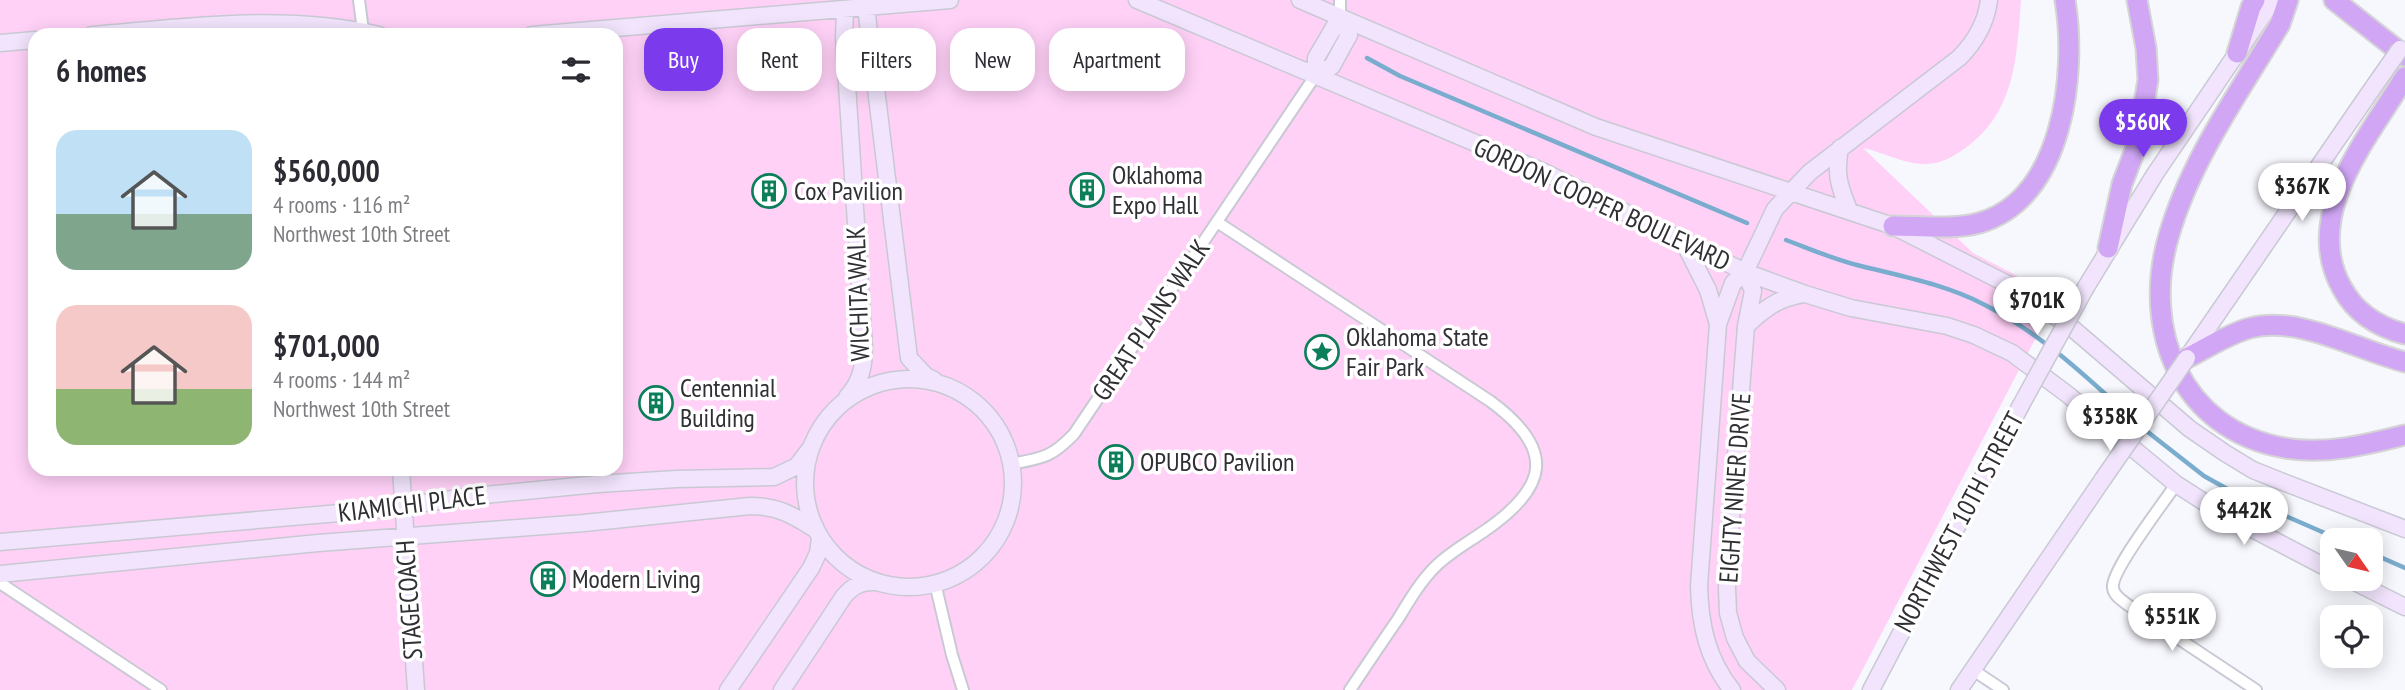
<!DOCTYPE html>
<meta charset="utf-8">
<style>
:root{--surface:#fff;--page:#f2f2f3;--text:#2b2b33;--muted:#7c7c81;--accent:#7c3aed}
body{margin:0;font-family:"PT Sans Narrow",sans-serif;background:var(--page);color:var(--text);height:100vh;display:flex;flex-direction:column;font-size:26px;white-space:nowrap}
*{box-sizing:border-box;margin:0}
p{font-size:23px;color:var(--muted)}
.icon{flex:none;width:38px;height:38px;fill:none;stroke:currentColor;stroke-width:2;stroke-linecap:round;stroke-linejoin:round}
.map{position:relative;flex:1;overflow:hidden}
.panel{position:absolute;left:28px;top:28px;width:595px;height:448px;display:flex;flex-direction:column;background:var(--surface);border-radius:21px;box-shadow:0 4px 18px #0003}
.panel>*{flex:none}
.hud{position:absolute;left:644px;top:28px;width:665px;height:63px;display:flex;gap:14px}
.needle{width:46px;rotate:124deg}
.fabs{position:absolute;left:2320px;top:528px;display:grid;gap:14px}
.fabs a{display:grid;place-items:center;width:63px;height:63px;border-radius:14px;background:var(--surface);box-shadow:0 4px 18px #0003;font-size:35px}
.price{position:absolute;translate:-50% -60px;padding:0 16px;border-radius:24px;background:#fff;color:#222;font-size:23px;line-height:46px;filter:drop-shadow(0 2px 4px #0008)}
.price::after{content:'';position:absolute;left:50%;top:42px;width:21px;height:16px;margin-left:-10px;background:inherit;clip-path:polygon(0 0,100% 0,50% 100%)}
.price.on{background:var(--accent);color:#fff}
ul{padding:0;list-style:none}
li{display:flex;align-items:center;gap:21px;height:175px;padding:0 28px}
li span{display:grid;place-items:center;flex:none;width:196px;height:140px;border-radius:21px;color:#555}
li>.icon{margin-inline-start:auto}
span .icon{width:84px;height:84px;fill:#fffc;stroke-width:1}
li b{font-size:30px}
h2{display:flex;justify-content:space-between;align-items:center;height:84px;padding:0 28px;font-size:30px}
.tag{padding:0 24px;border-radius:21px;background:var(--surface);box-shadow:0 4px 18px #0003;font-size:24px;line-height:63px}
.tag.on{background:var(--accent);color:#fff}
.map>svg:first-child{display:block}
.green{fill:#ffd1f7;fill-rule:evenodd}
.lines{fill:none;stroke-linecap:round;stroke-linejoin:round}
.stream{stroke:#7aadcd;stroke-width:4.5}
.street-casing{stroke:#c9c9d4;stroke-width:14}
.secondary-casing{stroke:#c9c9d4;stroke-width:19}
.highway-casing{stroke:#d5d5d6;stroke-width:23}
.street{stroke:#fff;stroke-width:10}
.secondary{stroke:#f1e4fc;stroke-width:16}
.highway{stroke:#d0a6f5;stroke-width:19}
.secondary-bridge-casing{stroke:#c9c9d4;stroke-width:19;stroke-linecap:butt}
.secondary-bridge{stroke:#f1e4fc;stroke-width:16}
.labels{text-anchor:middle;stroke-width:7;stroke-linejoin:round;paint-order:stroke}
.poi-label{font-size:26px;fill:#2f2f34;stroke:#fff;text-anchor:start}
.street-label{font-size:26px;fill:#2f2f34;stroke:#fff}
</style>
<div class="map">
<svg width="2405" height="690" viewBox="0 0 2405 690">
<rect width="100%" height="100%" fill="#f7f7fe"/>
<!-- green -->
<path class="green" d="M0,0H2021C2017,57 2015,114 1964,149C1951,158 1940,164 1924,164C1903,164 1883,152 1863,148L1973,253L2012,273L2055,301L1852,690H0ZM35,35H616V469H35Z"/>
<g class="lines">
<!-- stream -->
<path class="stream" d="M1367,58L1400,76L1747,223
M1786,240C1810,249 1833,259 1857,265C1900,276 1945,284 1985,305C2042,334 2090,380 2137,423
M2144,429L2204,476L2240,496L2343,541
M2371,553L2405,568"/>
<!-- street casing -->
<g class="street-casing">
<path id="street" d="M359,0L363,31
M1340,0V17
M1217,222L1490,401C1557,450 1548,488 1483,532C1467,543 1449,553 1435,567C1420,582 1409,601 1398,619C1382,642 1366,666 1350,690
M1011,464C1042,458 1051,458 1074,434L1315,76
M2176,484C2164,503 2110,571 2113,588C2114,596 2122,600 2128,605L2256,690
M0,583L161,690
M935,583L952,655L963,690
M1973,670L2003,690"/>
</g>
<!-- secondary casing -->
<g class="secondary-casing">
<path id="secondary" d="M1137,0L1544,172L1745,272L1805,294L1851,308L1947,326L1974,335L2012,353L2067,394L2176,484L2218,511L2333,571
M1300,0L1596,127L1893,226L2015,288L2042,307L2072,328L2190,429L2225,453L2253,470L2283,482L2405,529
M866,7L909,358L926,376L934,380
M845,9L844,38L864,347C864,366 861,382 847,397
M92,35C187,27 285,13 379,35
M532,35L950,0
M0,43L35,40
M1315,76L1332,66L1349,35L1340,17
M1315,76L1316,58L1340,17
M1840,148C1835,174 1839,186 1849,210
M1683,241L1708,290L1718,324
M1745,272L1753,291L1746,326L1730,533L1727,588L1728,613L1735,638L1747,661L1777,690
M2086,287L2155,174L2273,0
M1746,326C1764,309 1778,298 1803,294
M2187,358L2370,92
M805 483a104 104 0 1 1 208 0a104 104 0 1 1-208 0Z
M401,469L416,690
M0,542L375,510L474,496L598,484L676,479L774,477L797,466L812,446
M0,574L318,543L584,523L750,506C778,506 792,515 815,529
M2349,579L2405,607
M728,690L811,568L818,553L820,538
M782,690L844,596C853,586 860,582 874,582
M1732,690C1707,659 1700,624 1699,586L1718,324L1733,283L1745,272L1775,209L1810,172L1959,58C1975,42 1986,24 1989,0
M1871,690L2021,405
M1959,690L2103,479"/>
</g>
<!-- highway casing -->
<g class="highway-casing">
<path id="highway" d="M2288,0L2280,24C2240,91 2191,159 2169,235C2141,329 2180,430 2285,448C2325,455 2366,445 2405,435
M2334,0L2405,56
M2237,53L2251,7L2255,0
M2405,77C2368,138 2301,215 2342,288C2355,312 2378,327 2405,334
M1893,226C1921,226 1952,230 1979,223C2064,199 2077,72 2065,0
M2108,248L2122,184L2137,145L2148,80L2146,48L2137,0
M2187,358C2207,348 2228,334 2250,328C2299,315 2357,350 2405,362"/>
</g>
<!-- street -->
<use href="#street" class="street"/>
<!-- secondary -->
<use href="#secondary" class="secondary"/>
<!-- highway -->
<use href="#highway" class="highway"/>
<!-- secondary-bridge casing -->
<g class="secondary-bridge-casing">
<path id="secondary-bridge" d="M2370,92L2400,49
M2021,405L2086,287
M2103,479L2187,358"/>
</g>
<!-- secondary-bridge -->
<use href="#secondary-bridge" class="secondary-bridge"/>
</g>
<!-- icons -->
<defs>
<g id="building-ring" transform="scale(1.75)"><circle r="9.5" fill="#fff" stroke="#0c7e5a" stroke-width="1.5"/><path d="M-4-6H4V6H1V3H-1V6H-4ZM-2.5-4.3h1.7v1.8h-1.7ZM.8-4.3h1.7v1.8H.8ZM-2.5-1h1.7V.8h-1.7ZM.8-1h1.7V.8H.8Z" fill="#0c7e5a"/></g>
<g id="sight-ring" transform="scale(1.75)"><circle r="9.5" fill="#fff" stroke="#0c7e5a" stroke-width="1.5"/><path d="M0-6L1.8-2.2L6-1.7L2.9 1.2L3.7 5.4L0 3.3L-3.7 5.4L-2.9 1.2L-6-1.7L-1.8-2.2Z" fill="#0c7e5a"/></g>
</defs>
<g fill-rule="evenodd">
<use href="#building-ring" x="1087" y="190"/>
<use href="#building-ring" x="769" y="191"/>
<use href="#sight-ring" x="1322" y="352"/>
<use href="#building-ring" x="656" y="403"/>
<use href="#building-ring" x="1116" y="462"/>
<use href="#building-ring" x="548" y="579"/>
</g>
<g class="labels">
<!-- poi labels -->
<g class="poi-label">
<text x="1112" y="184">Oklahoma<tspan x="1112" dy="30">Expo Hall</tspan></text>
<text x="794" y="200">Cox Pavilion</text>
<text x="1346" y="346">Oklahoma State<tspan x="1346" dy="30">Fair Park</tspan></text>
<text x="680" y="397">Centennial<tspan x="680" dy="30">Building</tspan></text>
<text x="1140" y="471">OPUBCO Pavilion</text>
<text x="572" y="588">Modern Living</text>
</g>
<!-- street labels -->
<g class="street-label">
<text transform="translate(1602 204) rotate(25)" y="9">GORDON COOPER BOULEVARD</text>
<text transform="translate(858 294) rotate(-92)" y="9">WICHITA WALK</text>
<text transform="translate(1151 320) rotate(-56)" y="9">GREAT PLAINS WALK</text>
<text transform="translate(1735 488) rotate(-86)" y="9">EIGHTY NINER DRIVE</text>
<text transform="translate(412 504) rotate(-7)" y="9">KIAMICHI PLACE</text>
<text transform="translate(1959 522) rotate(-62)" y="9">NORTHWEST 10TH STREET</text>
<text transform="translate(409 600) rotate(-94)" y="9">STAGECOACH</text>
</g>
</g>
</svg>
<div class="fabs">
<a><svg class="needle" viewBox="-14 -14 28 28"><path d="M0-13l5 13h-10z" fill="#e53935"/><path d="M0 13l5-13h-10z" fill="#7c7c81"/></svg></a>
<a><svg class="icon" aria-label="locate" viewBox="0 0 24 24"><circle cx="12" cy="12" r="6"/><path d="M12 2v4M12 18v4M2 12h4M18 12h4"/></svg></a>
</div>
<b class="price on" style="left:2143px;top:159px">$560K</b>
<b class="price" style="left:2302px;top:223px">$367K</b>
<b class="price" style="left:2037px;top:337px">$701K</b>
<b class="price" style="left:2110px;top:453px">$358K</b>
<b class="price" style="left:2244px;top:547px">$442K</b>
<b class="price" style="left:2172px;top:653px">$551K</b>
<div class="hud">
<a class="tag on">Buy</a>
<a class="tag">Rent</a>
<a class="tag">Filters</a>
<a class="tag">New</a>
<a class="tag">Apartment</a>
</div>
<section class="panel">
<h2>6 homes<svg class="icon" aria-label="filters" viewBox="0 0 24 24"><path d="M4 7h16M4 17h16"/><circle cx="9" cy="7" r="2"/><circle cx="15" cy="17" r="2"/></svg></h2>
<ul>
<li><span style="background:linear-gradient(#bfe0f5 60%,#7fa58c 0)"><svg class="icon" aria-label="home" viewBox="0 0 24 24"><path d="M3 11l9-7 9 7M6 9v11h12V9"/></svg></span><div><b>$560,000</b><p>4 rooms · 116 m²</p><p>Northwest 10th Street</p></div></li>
<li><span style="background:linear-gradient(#f6c9c9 60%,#8fb573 0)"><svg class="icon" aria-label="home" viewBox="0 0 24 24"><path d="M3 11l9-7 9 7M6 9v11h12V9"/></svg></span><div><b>$701,000</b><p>4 rooms · 144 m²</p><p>Northwest 10th Street</p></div></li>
</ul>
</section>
</div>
